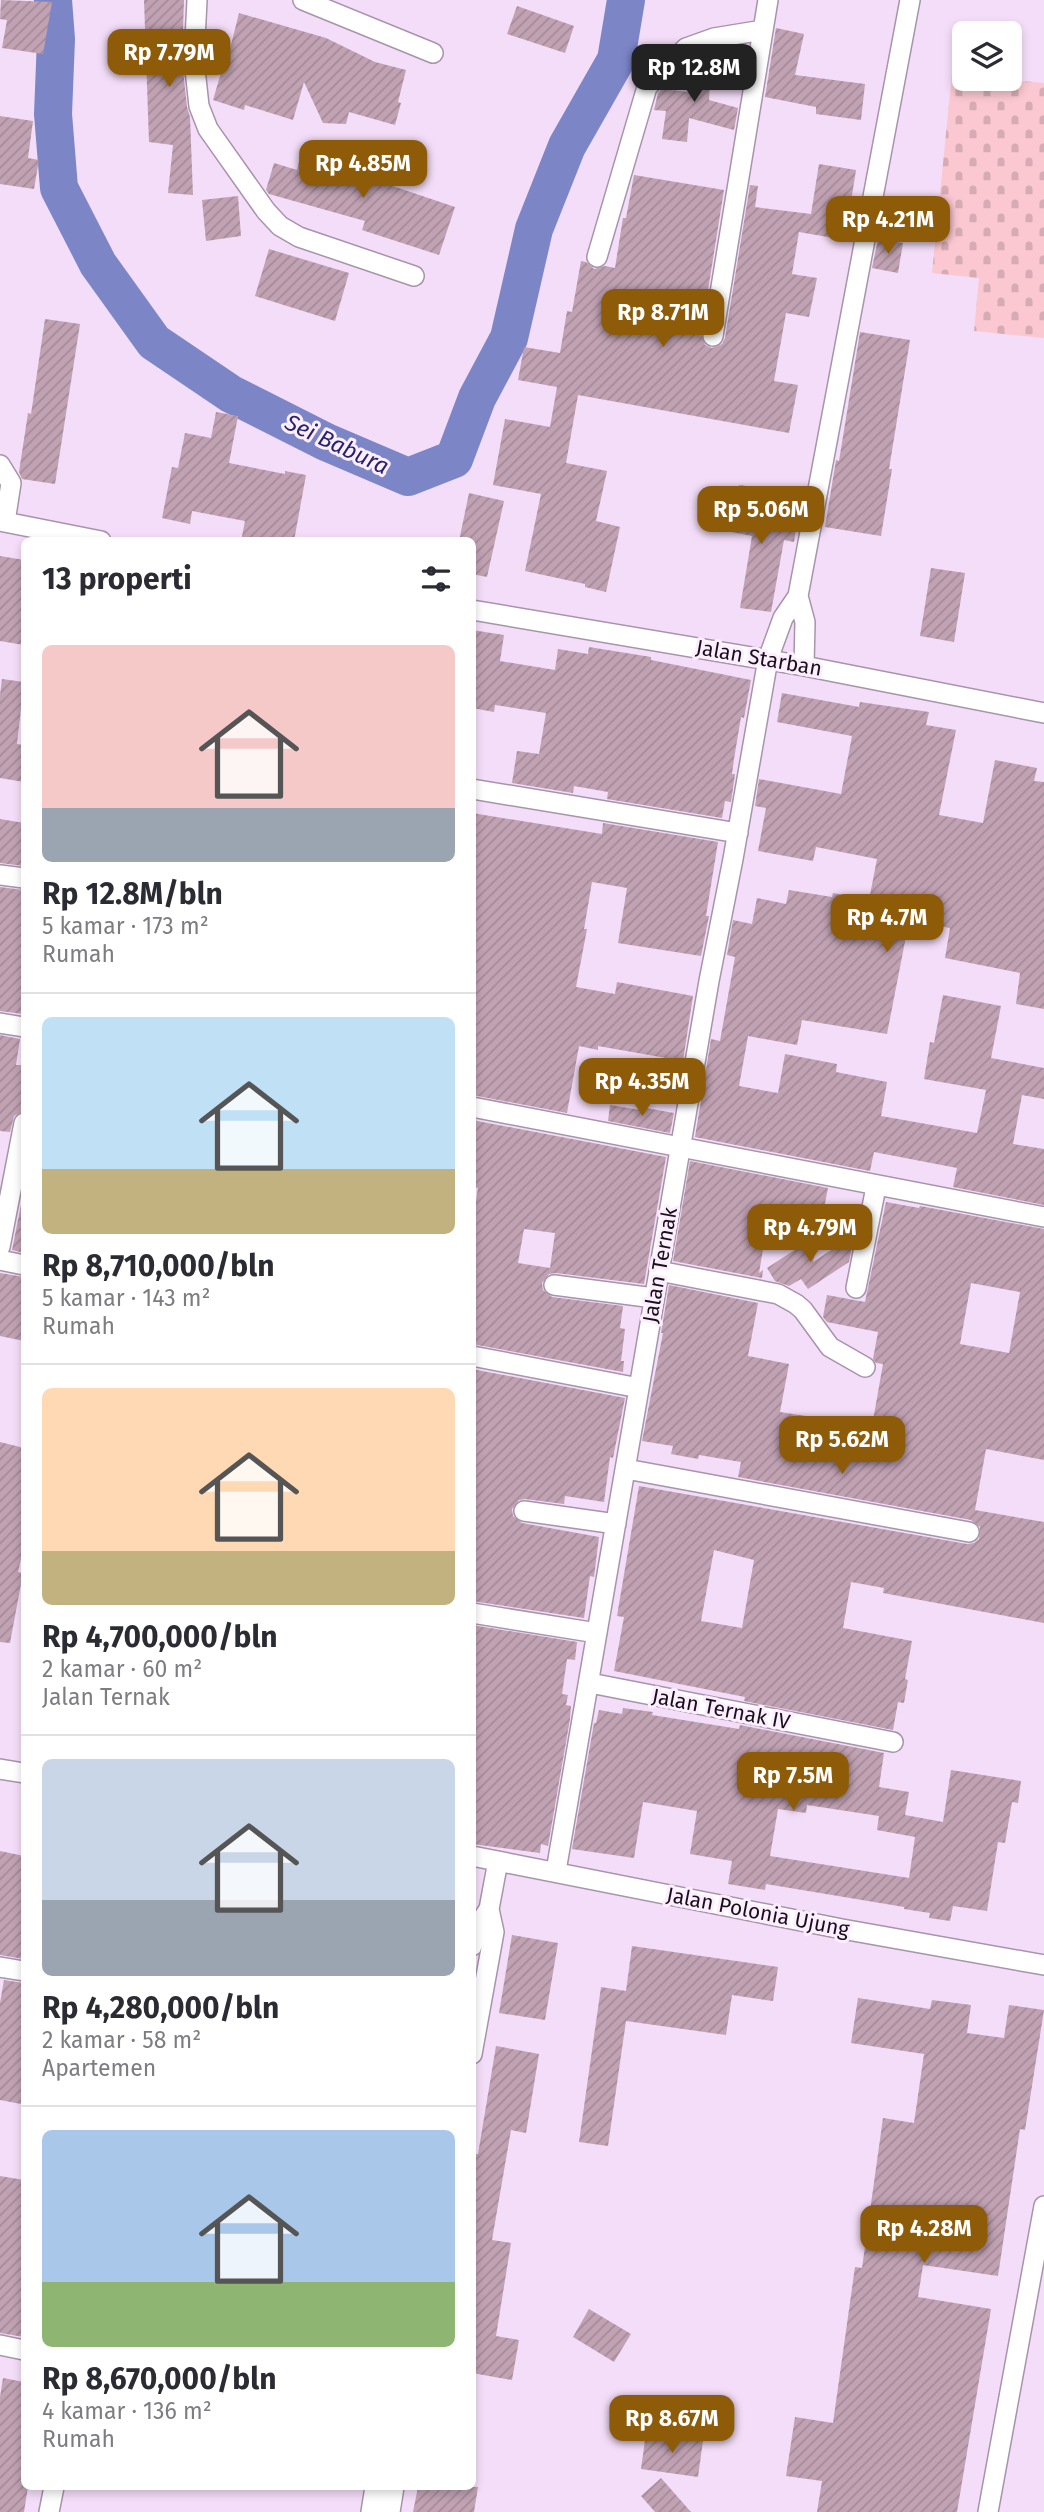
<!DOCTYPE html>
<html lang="id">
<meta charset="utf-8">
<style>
:root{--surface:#fff;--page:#f7f7f7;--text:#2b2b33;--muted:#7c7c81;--line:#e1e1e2;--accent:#8e5c08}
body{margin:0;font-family:"Fira Sans",sans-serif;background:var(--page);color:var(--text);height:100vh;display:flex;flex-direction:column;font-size:26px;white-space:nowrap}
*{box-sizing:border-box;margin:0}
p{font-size:23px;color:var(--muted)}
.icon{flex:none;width:38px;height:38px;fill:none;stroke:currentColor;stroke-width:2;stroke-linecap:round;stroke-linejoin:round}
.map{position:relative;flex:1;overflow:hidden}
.details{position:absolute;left:21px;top:537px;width:455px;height:1953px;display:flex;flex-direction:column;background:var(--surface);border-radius:10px;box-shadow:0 4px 10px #0003}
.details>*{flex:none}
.buttons{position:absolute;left:952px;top:21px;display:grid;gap:14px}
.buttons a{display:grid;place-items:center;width:70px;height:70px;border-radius:10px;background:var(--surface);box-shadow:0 4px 10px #0003;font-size:35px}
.price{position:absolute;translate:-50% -60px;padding:0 16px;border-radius:14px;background:var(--accent);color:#fff;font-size:23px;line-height:46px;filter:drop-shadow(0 2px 4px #0008)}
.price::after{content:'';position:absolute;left:50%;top:42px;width:21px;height:16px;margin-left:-10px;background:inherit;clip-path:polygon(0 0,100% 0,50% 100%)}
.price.current{background:#222;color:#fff}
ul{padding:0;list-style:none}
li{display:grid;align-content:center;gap:14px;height:371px;padding:0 21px}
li+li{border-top:2px solid var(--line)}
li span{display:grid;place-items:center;height:217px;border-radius:10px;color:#555}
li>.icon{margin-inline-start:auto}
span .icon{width:126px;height:126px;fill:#fffc;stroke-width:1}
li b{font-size:30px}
h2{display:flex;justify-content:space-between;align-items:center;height:84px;padding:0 21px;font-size:30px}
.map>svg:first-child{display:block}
.cemetery{fill:url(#cemetery-stones)}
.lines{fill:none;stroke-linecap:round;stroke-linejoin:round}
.river{stroke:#7c86c7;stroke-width:38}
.building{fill:url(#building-hatch);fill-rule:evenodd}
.minor-casing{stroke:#a893ac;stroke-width:22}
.minor{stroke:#fff;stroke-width:19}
.labels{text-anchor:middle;stroke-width:6;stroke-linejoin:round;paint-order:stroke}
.street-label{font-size:21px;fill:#181019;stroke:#fceefe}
.water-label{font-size:23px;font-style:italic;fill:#252370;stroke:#fceefe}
</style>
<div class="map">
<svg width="1044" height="2512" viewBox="0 0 1044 2512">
<defs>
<pattern id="cemetery-stones" width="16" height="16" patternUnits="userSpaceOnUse" patternTransform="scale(1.75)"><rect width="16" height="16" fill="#fbc8d1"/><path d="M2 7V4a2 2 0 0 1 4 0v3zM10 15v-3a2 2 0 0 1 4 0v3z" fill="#d6abb3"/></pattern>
<pattern id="building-hatch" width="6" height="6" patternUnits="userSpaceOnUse" patternTransform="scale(1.75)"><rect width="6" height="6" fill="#c1a2b3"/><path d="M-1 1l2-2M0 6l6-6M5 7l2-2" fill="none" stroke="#a58a99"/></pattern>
</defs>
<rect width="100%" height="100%" fill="#f4ddf8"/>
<!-- cemetery -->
<path class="cemetery" d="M952,74L964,76V79H997L1044,83V338L974,331L979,278L932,273Z"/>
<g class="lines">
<!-- river -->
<path class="river" d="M53,0L56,39L53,114L59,188L98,264L154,342L231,394L326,442L408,477L454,459L477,398L509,338L534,229L567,146L616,60L626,0"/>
</g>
<!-- building -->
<path class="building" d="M1,0L52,2L43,54L2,48L7,20L0,19Z
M144,0H184L182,61L187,107L190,117L193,195L168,193L173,145L149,142Z
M517,6L574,26L565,53L507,34Z
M239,13L326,38L375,62L406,70L398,102L401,103L395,125L349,112L346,124L323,123L304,82L293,120L245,105L244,110L213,100L227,52L229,53Z
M776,28L804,34L795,75L865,84L861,120L816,114V107L765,97Z
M748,45L744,70L737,69L741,46Z
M709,53H712L709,100L738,108L734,130L689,118L687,142L662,139L666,111L654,110L658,93L662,89L689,92L691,60Z
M0,116L33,121L28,158L39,160L34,189L0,184Z
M303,145L323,150L321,156L362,168L360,175L455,207L439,255L362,230L365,221L269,194L266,190L274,163L297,170Z
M819,164L856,170L845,240L799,232L792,274L817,278L809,317L786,313L774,381L798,385L789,433L578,395L566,463L607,471L596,521L620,527L606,592L585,587V584L525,571L541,494L493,485L505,419L550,427L557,387L518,380L524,347L560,353L567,311L572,312L581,261L586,262L594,269L605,266L615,268L623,218H626L634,175L724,190L701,334L705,345L712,348L722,344L725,338L750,185L758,186L755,207L811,214Z
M238,196L241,236L206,241L202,200Z
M878,239L903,243L898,273L872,268Z
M269,249L349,273L335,321L255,296Z
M45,319L80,324L55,484L22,479L19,472L28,413L31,414Z
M860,332L910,340L889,469H892L881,536L825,527L836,460L839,461Z
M216,412L238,416L229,463L285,474V471L306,475L294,541H241L245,521L192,511L190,524L162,518L172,467L178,468L185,433L211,438Z
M739,485L762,488L759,509L798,515L794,542L784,540L771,612L740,608L752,536L726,531L730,511L735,512Z
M469,493L504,501L487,577L472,574V541H459Z
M0,556L24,560V645L0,641Z
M931,568L965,573L954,642L920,636Z
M472,630L504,635L500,661L555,670L558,649L588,654L589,647L651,657V660L751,680L744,718L741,717L734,759L732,774H735L731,802L725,801L722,818L607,799L608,792L574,786L573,793L512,783L517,751L539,754L546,713L495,705L494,712L472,708Z
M2,679L24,682L17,744L24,745V782L0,778V695Z
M782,693L859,707L860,702L929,712L926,725L956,730L939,815L983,823L995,760L1037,768L1034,781L1044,782V1009L1016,1004L1020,973L945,958L950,928L909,921L887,1034L802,1020L797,1045L748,1036L739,1086L778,1093L785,1054L837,1064L836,1072L887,1082L881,1116L977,1133L986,1090L924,1079L930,1042L934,1043L943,995L1001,1006L991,1058L1044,1068V1099L1022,1095L1013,1144L1044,1149V1205L953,1187L957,1168L874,1152L870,1171L695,1137L711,1039L720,1041L735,957L727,955L733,920L752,924L757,898L786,904L789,890L832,897L833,893L869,900L877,859L816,847L813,861L758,851L766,808L755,806L759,779L841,794L852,736L777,722Z
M472,813L602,834L603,823L718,842L706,916H709L701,956L618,943L627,888L592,882L584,929H587L576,987L615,994L617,982L693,996L683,1061L598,1046V1050L579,1046L567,1113L472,1095Z
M0,819L24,823V866L0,863Z
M0,887L24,890L23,1014L0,1011Z
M0,1035L20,1039L16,1065H24V1111L14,1116L10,1132L0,1131Z
M610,1105L646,1111V1108L674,1113L670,1133L608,1121Z
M472,1120L666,1157L644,1284L556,1273L549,1274L542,1283L543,1290L552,1297L623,1306L620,1328L625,1329L621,1361H624L623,1372L472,1344V1226L478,1188L472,1187ZM524,1229L555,1233L550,1268L518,1263Z
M690,1161L828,1188L822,1218L770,1208L759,1273L763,1270L762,1278L673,1261Z
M22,1200H24V1253L12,1250Z
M886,1202L919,1208L920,1206L1044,1229V1460L986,1449L975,1510L1044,1522V1623L883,1593L884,1588L851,1582L843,1628L912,1641L905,1679L908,1680L904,1703L898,1702L893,1730L744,1701L745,1697L614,1671L624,1617L617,1616L639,1486L967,1544L974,1543L979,1539L980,1527L971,1520L738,1477L741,1462L699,1455L698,1459L671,1454L673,1446L642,1441L663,1333H661L669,1285L758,1303L748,1356L789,1364L780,1412L872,1426L883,1364L876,1363L873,1359L878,1332L827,1322L823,1317L827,1295L865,1302ZM971,1283L1020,1292L1009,1353L960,1344ZM714,1550L754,1560L742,1628L701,1621Z
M819,1234L813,1262L851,1237L853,1241L849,1262L808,1289L801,1279L789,1286L775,1281L767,1268Z
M0,1273L24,1277V1341L0,1336Z
M472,1369L625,1398L613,1458L610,1457L604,1502L565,1496L564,1504L525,1499L519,1500L512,1509L513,1516L522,1523L599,1537L594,1577L590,1576L584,1618L472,1601Z
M0,1442L24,1448V1546L18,1572L23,1573L10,1643L0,1642Z
M472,1625L577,1642L575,1660L567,1659L562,1694L568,1695L566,1705L571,1706L570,1719L548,1846L541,1844L540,1853L472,1844Z
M623,1708L653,1712L652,1715L739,1729L740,1725L884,1753L879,1787L909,1792L905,1815L943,1822L951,1770L1021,1781L1018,1803L1012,1802L1005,1843L998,1842L987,1911L953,1906L950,1921L929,1918L930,1913L904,1909V1907L766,1884L765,1890L728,1884L732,1861L690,1854L697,1811L643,1802L634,1858L572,1849L594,1723H596L599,1710L622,1714ZM807,1805L879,1816L877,1830L915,1837L909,1878L770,1856L778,1809L806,1813Z
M0,1851L24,1856V1959L0,1955Z
M512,1935L558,1943L545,2020L499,2013Z
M632,1946L778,1967L773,2001L732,1995L726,2035L626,2021L608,2146L579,2142L601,1987L626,1991Z
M4,1980L24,1983V2084L21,2104L0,2100V2003Z
M858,1998L930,2009L932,2000L971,2005L967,2033L1004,2038L1009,2005L1044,2010L1025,2130L1020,2129L998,2276L923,2265L918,2297L991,2309L957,2512H817L822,2481L786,2476L795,2417L833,2423L855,2267L862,2268L883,2118L914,2123L924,2054L851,2043Z
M496,2046L539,2054L526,2133L511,2130L492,2240L511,2243L496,2336L519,2340L512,2380L472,2373V2154H478Z
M0,2176L24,2180V2337L0,2333Z
M589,2309L631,2334L614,2362L573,2337Z
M3,2378L24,2382V2487H28L24,2512H0V2397Z
M646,2433L703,2441L698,2477L641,2469Z
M661,2478L691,2512H655L641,2496Z
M418,2487H478L474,2512H413Z"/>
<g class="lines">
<!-- minor casing -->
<g class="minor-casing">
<path id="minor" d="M197,0L194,60L199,106L208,129L266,211L280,226L299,237L414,276
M303,0L433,53
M597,257L647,87L686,48L714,38L763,30
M713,336L768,0
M0,465L11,483L5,522
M0,521L101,541
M798,596L910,0
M472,610L804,666L1044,713
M472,789L738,833
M0,875L24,878
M0,1023L24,1027
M472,1107L1044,1217
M0,1247L24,1123
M0,1260L24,1265
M659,1271L778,1294L796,1304L803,1310L830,1347L865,1367
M554,1285L654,1298
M856,1288L876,1187
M472,1356L639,1388
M626,1469L969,1532
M524,1511L616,1524
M472,1613L597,1633
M590,1683L893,1742
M0,1769L24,1773
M472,1856L842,1929L1044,1965
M556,1871L709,981L733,859L768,659L783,618L798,596L805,622L804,666
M472,1946L476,1929L489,1909
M0,1967L24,1971
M472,2054L494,1932L489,1909L498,1861
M0,2345L24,2350
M49,2512L54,2487
M371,2512L375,2487
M390,2512L394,2487
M988,2512L1044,2206"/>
</g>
<!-- minor -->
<use href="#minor" class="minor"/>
</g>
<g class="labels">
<!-- street labels -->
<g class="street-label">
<text transform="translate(759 658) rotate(10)" y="7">Jalan Starban</text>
<text transform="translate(660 1265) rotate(-80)" y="7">Jalan Ternak</text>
<text transform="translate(721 1709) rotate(11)" y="7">Jalan Ternak IV</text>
<text transform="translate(758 1912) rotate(11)" y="7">Jalan Polonia Ujung</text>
</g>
<!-- water labels -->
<g class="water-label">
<text transform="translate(337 444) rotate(25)" y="8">Sei Babura</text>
</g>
</g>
</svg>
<div class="buttons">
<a><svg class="icon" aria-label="layers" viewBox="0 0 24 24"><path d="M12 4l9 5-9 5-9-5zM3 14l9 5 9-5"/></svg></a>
</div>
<b class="price" style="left:169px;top:89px">Rp 7.79M</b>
<b class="price current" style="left:694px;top:104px">Rp 12.8M</b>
<b class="price" style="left:363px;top:200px">Rp 4.85M</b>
<b class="price" style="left:888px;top:256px">Rp 4.21M</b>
<b class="price" style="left:663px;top:349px">Rp 8.71M</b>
<b class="price" style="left:761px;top:546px">Rp 5.06M</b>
<b class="price" style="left:887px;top:954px">Rp 4.7M</b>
<b class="price" style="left:642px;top:1118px">Rp 4.35M</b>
<b class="price" style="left:810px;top:1264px">Rp 4.79M</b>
<b class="price" style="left:842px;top:1476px">Rp 5.62M</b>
<b class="price" style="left:793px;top:1812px">Rp 7.5M</b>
<b class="price" style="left:924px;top:2265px">Rp 4.28M</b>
<b class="price" style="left:672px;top:2455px">Rp 8.67M</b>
<section class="details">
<h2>13 properti<svg class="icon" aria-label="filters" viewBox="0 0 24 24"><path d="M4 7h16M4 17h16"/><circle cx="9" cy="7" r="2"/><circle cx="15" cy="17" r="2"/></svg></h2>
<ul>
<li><span style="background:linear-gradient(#f6c9c9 75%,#9aa5b1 0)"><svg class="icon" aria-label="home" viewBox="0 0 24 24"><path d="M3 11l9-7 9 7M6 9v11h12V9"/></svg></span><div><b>Rp 12.8M/bln</b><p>5 kamar · 173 m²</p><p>Rumah</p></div></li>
<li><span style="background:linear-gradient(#bfe0f5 70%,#c2b280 0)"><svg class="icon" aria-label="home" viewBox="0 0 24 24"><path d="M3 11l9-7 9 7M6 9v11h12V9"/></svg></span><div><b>Rp 8,710,000/bln</b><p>5 kamar · 143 m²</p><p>Rumah</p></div></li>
<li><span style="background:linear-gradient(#ffd9b3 75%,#c2b280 0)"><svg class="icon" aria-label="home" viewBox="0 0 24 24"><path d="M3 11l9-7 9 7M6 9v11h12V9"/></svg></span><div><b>Rp 4,700,000/bln</b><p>2 kamar · 60 m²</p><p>Jalan Ternak</p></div></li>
<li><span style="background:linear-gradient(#c9d6e8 65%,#9aa5b1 0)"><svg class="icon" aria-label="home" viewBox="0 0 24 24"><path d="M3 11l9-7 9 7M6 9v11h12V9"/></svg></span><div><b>Rp 4,280,000/bln</b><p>2 kamar · 58 m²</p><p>Apartemen</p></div></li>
<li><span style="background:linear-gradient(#a9c7e8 70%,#8fb573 0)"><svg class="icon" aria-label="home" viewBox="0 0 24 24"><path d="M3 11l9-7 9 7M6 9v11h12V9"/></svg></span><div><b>Rp 8,670,000/bln</b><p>4 kamar · 136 m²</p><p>Rumah</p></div></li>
</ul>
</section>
</div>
